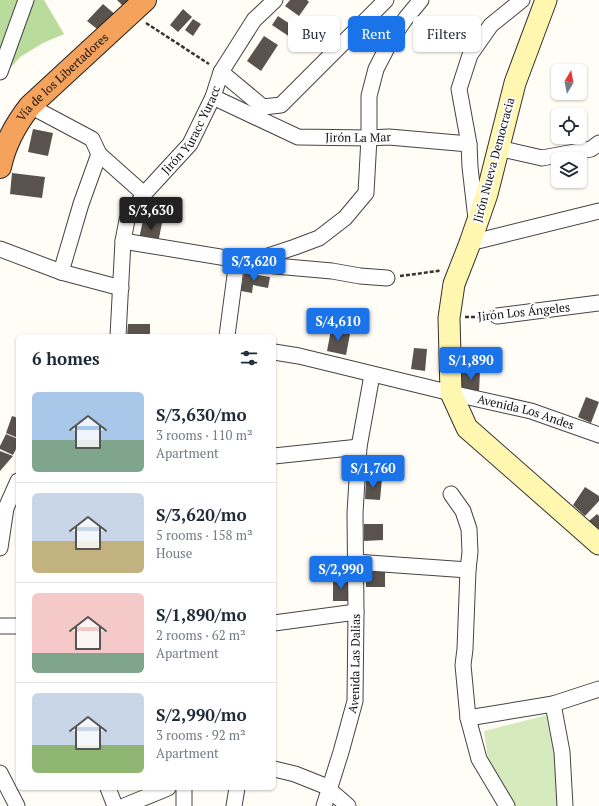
<!DOCTYPE html>
<meta charset="utf-8">
<style>
:root{--surface:#fff;--page:#f2f2f3;--text:#1f2937;--muted:#747a83;--line:#e0e1e3;--accent:#1a73e8}
body{margin:0;font-family:"PT Serif",serif;background:var(--page);color:var(--text);height:100vh;display:flex;flex-direction:column;font-size:15px;white-space:nowrap}
*{box-sizing:border-box;margin:0}
p{font-size:13px;color:var(--muted)}
.icon{flex:none;width:22px;height:22px;fill:none;stroke:currentColor;stroke-width:2;stroke-linecap:round;stroke-linejoin:round}
.map{position:relative;flex:1;overflow:hidden}
.drawer{position:absolute;left:16px;top:334px;width:260px;height:456px;display:flex;flex-direction:column;background:var(--surface);border-radius:6px;box-shadow:0 1px 3px #0004}
.drawer>*{flex:none}
.guide{position:absolute;left:288px;top:16px;width:251px;height:36px;display:flex;gap:8px}
.needle{width:26px;rotate:10deg}
.fabs{position:absolute;left:551px;top:64px;display:grid;gap:8px}
.fabs a{display:grid;place-items:center;width:36px;height:36px;border-radius:6px;background:var(--surface);box-shadow:0 1px 3px #0004;font-size:20px}
.price{position:absolute;translate:-50% -34px;padding:0 9px;border-radius:4px;background:var(--accent);color:#fff;font-size:13px;line-height:26px;filter:drop-shadow(0 1px 2px #0008)}
.price::after{content:'';position:absolute;left:50%;top:24px;width:12px;height:9px;margin-left:-6px;background:inherit;clip-path:polygon(0 0,100% 0,50% 100%)}
.price.current{background:#222;color:#fff}
ul{padding:0;list-style:none}
li{display:flex;align-items:center;gap:12px;height:100px;padding:0 16px}
li+li{border-top:1px solid var(--line)}
li span{display:grid;place-items:center;flex:none;width:112px;height:80px;border-radius:6px;color:#555}
li>.icon{margin-inline-start:auto}
span .icon{width:48px;height:48px;fill:#fffc;stroke-width:1}
li b{font-size:17px}
h2{display:flex;justify-content:space-between;align-items:center;height:48px;padding:0 16px;font-size:17px}
.pill{padding:0 14px;border-radius:6px;background:var(--surface);box-shadow:0 1px 3px #0004;font-size:14px;line-height:36px}
.pill.current{background:var(--accent);color:#fff}
.map>svg:first-child{display:block}
.green{fill:#d5ebbd}
.forest{fill:#b9dc9c}
.building{fill:#5a524d}
.lines{fill:none;stroke-linecap:round;stroke-linejoin:round}
.street-casing{stroke:#444;stroke-width:17}
.secondary-casing{stroke:#333;stroke-width:23}
.highway-casing{stroke:#222;stroke-width:24}
.path{stroke:#333;stroke-width:2.5;stroke-dasharray:4 2;stroke-linecap:butt}
.street{stroke:#fff;stroke-width:15}
.secondary{stroke:#fff6b0;stroke-width:21}
.highway{stroke:#f5a25d;stroke-width:22}
.labels{text-anchor:middle;stroke-width:4;stroke-linejoin:round;paint-order:stroke}
.street-label{font-size:12px;fill:#111;stroke:#fff}
</style>
<div class="map">
<svg width="599" height="806" viewBox="0 0 599 806">
<rect width="100%" height="100%" fill="#fffdf5"/>
<!-- green -->
<path class="green" d="M551,714L561,806H515L490,774L484,731Z"/>
<!-- forest -->
<path class="forest" d="M0,0H44L64,34L43,43L20,57L0,80Z"/>
<!-- building -->
<path class="building" d="M117,0H137L127,10Z
M290,0H307L309,2L299,16L285,6Z
M103,4L117,16L101,32L87,21Z
M183,9L192,17L178,32L170,25Z
M278,16L299,30L293,39L272,25Z
M193,19L201,24L193,36L185,30Z
M264,36L278,45L261,71L247,61Z
M33,129L53,133L48,156L28,152Z
M12,173L45,177L42,198L10,194Z
M143,220L162,223L158,243L139,239Z
M244,273L270,277L268,288L253,285L252,293L241,291Z
M128,324H150V336H127Z
M331,330L350,334L346,355L327,351Z
M414,348L427,349L425,371L411,369Z
M462,372H480L479,391L462,390Z
M586,397L599,402L591,423L578,417Z
M12,416L18,418V438L6,433Z
M6,434L18,439V445L13,455L0,449V446Z
M0,451L13,456L0,471Z
M366,478L382,479L380,500L365,499Z
M585,487L599,496V501L585,516L573,505Z
M597,514L599,516V532L589,521Z
M364,524H383V540L364,541Z
M335,565H350L349,579H334Z
M366,567H385V587H366Z
M333,580H349V601H333Z"/>
<g class="lines">
<!-- street casing -->
<g class="street-casing">
<g id="street">
<path d="M0,72L26,0"/>
<path d="M221,72L263,107L281,105L386,0"/>
<path id="s1" d="M213,97L298,137L369,138L389,137L469,144"/>
<path d="M30,106L92,139L99,154L144,194"/>
<path d="M498,148L542,158L591,149L599,143"/>
<path d="M476,219L470,167L469,144L459,89L470,55L491,25L522,0"/>
<path d="M123,241L275,266L332,271L360,276L387,278"/>
<path d="M470,243L599,211"/>
<path d="M0,249L61,272L121,288"/>
<path d="M250,262L295,247L319,238L345,218L366,193L369,138V96L376,69L392,38L406,18L421,0"/>
<path d="M61,272L81,204L99,154"/>
<path d="M497,316L599,303"/>
<path id="s2" d="M118,336L123,241L127,220L144,194L190,144L213,97L221,72L254,20L275,0"/>
<path d="M227,336L237,260"/>
<path id="s3" d="M274,352L299,356L451,393L531,411L599,435"/>
<path d="M274,456L359,447"/>
<path d="M451,494L463,511L469,529L470,552L468,570L465,649L463,665L468,718L479,759L507,806"/>
<path d="M0,548L6,508L18,481"/>
<path d="M355,562L468,570"/>
<path d="M274,623L356,612"/>
<path d="M0,626H18"/>
<path d="M553,704L562,752L565,806"/>
<path d="M468,718L553,704L599,689"/>
<path d="M274,769L295,774L325,786L348,806"/>
<path d="M0,773L17,806"/>
<path d="M108,788L115,806"/>
<path d="M124,806L168,788"/>
<path d="M184,806V788"/>
<path d="M234,806L237,788"/>
<path id="s4" d="M324,806L341,752L355,701L356,612L355,513L359,447L372,375"/>
</g>
</g>
<!-- secondary casing -->
<g class="secondary-casing">
<path id="secondary" d="M546,0L515,83L487,194L470,243L454,284L449,318L451,393L467,428L599,544"/>
</g>
<!-- highway casing -->
<g class="highway-casing">
<g id="highway">
<path id="s5" d="M0,167C5,143 15,125 30,106L145,0"/>
</g>
</g>
<!-- path -->
<path class="path" d="M146,23L209,64
M400,276L438,271L440,270
M465,317H484"/>
<!-- street -->
<use href="#street" class="street"/>
<!-- secondary -->
<use href="#secondary" class="secondary"/>
<!-- highway -->
<use href="#highway" class="highway"/>
</g>
<g class="labels">
<!-- street labels -->
<g class="street-label">
<text dy="4" stroke="none"><textPath href="#s5" startOffset="112">Vía de los Libertadores</textPath></text>
<text dy="4" stroke="none"><textPath href="#s2" startOffset="228">Jirón Yuracc Yuracc</textPath></text>
<text dy="4" stroke="none"><textPath href="#s1" startOffset="154">Jirón La Mar</textPath></text>
<text transform="translate(494 160) rotate(-75)" y="4">Jirón Nueva Democracia</text>
<text transform="translate(524 312) rotate(-6)" y="4">Jirón Los Ángeles</text>
<text dy="4" stroke="none"><textPath href="#s3" startOffset="259">Avenida Los Andes</textPath></text>
<text dy="4" stroke="none"><textPath href="#s4" startOffset="147">Avenida Las Dalias</textPath></text>
</g>
</g>
</svg>
<div class="fabs">
<a><svg class="needle" viewBox="-14 -14 28 28"><path d="M0-13l5 13h-10z" fill="#e53935"/><path d="M0 13l5-13h-10z" fill="#747a83"/></svg></a>
<a><svg class="icon" aria-label="locate" viewBox="0 0 24 24"><circle cx="12" cy="12" r="6"/><path d="M12 2v4M12 18v4M2 12h4M18 12h4"/></svg></a>
<a><svg class="icon" aria-label="layers" viewBox="0 0 24 24"><path d="M12 4l9 5-9 5-9-5zM3 14l9 5 9-5"/></svg></a>
</div>
<b class="price current" style="left:151px;top:231px">S/3,630</b>
<b class="price" style="left:254px;top:282px">S/3,620</b>
<b class="price" style="left:338px;top:342px">S/4,610</b>
<b class="price" style="left:471px;top:381px">S/1,890</b>
<b class="price" style="left:373px;top:489px">S/1,760</b>
<b class="price" style="left:341px;top:590px">S/2,990</b>
<div class="guide">
<a class="pill">Buy</a>
<a class="pill current">Rent</a>
<a class="pill">Filters</a>
</div>
<section class="drawer">
<h2>6 homes<svg class="icon" aria-label="filters" viewBox="0 0 24 24"><path d="M4 7h16M4 17h16"/><circle cx="9" cy="7" r="2"/><circle cx="15" cy="17" r="2"/></svg></h2>
<ul>
<li><span style="background:linear-gradient(#a9c7e8 60%,#7fa58c 0)"><svg class="icon" aria-label="home" viewBox="0 0 24 24"><path d="M3 11l9-7 9 7M6 9v11h12V9"/></svg></span><div><b>S/3,630/mo</b><p>3 rooms · 110 m²</p><p>Apartment</p></div></li>
<li><span style="background:linear-gradient(#c9d6e8 60%,#c2b280 0)"><svg class="icon" aria-label="home" viewBox="0 0 24 24"><path d="M3 11l9-7 9 7M6 9v11h12V9"/></svg></span><div><b>S/3,620/mo</b><p>5 rooms · 158 m²</p><p>House</p></div></li>
<li><span style="background:linear-gradient(#f6c9c9 75%,#7fa58c 0)"><svg class="icon" aria-label="home" viewBox="0 0 24 24"><path d="M3 11l9-7 9 7M6 9v11h12V9"/></svg></span><div><b>S/1,890/mo</b><p>2 rooms · 62 m²</p><p>Apartment</p></div></li>
<li><span style="background:linear-gradient(#c9d6e8 65%,#8fb573 0)"><svg class="icon" aria-label="home" viewBox="0 0 24 24"><path d="M3 11l9-7 9 7M6 9v11h12V9"/></svg></span><div><b>S/2,990/mo</b><p>3 rooms · 92 m²</p><p>Apartment</p></div></li>
</ul>
</section>
</div>
